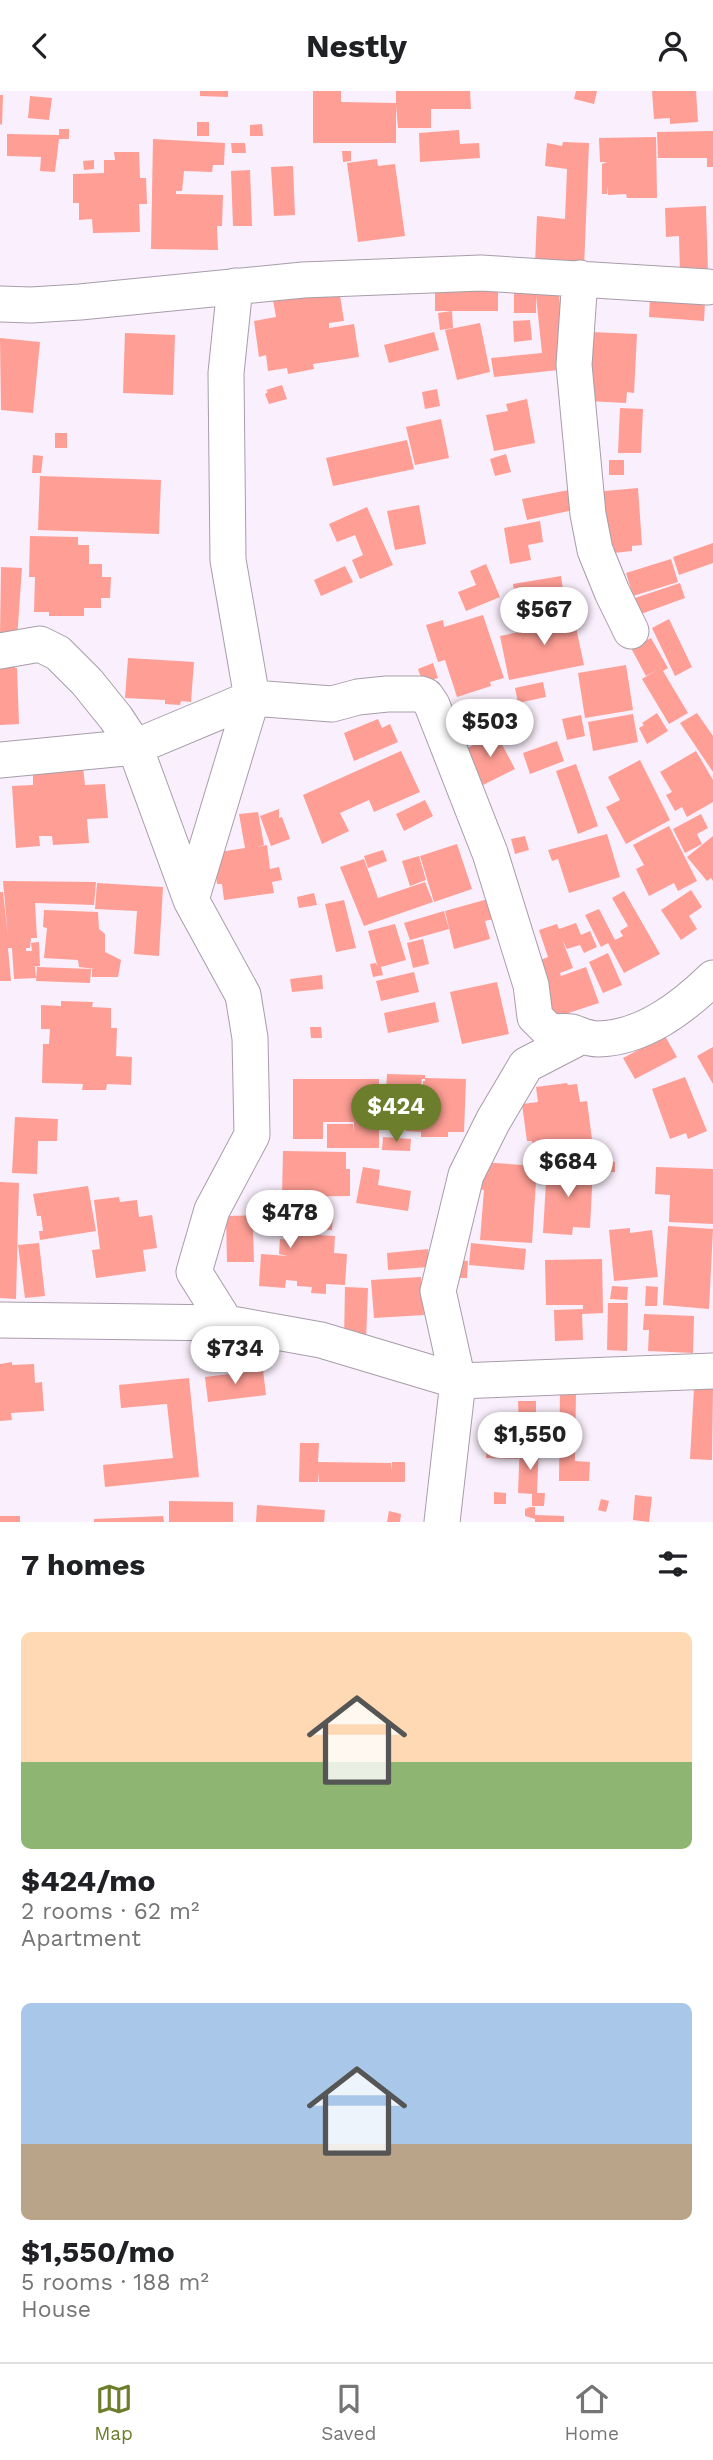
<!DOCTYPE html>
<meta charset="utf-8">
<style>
:root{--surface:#fff;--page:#f6f6f6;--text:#202124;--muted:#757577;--line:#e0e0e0;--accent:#6c7d2c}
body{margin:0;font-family:"Work Sans",sans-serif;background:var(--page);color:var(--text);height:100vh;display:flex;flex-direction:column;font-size:26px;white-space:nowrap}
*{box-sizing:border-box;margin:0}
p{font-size:23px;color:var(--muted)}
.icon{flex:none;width:38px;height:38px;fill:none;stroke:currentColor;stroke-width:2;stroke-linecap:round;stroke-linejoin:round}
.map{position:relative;height:1431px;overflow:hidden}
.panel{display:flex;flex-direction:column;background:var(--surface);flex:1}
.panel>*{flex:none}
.price{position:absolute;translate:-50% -60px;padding:0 16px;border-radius:24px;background:#fff;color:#222;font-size:23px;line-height:46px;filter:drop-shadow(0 2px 4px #0008)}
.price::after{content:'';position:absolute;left:50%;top:42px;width:21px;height:16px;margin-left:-10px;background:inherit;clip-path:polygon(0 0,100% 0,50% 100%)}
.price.current{background:var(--accent);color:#fff}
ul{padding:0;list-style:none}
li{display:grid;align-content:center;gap:14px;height:371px;padding:0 21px}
li span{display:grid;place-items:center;height:217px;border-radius:10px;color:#555}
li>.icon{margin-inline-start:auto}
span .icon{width:126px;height:126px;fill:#fffc;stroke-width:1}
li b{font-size:30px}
h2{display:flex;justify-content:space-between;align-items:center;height:84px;padding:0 21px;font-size:30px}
header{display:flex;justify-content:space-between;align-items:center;height:91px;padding:0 21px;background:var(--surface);font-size:32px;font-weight:700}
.tabs{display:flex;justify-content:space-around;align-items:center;height:98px;border-top:2px solid var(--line);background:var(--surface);font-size:19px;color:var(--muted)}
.tabs a{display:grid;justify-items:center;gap:4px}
.tabs .current{color:var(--accent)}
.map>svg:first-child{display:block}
.building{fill:#fe9e95}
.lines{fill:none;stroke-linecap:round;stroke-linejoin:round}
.street-casing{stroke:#a79da9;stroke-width:37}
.street{stroke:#fff;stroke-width:35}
</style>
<header><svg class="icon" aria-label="back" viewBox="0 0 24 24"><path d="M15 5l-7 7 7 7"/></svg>Nestly<svg class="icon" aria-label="person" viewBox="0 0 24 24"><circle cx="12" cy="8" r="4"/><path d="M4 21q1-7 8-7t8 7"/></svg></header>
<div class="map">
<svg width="713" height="1431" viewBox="0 0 713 1431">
<rect width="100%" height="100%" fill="#faeffc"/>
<!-- building -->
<path class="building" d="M200,0H228V6L200,5Z
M313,0H341V11L396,12V0H470L471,18H431V37H398L396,14V52H313Z
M576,0H597L594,13L574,8Z
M652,0H696L698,31L670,33V27L654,28Z
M0,4H3L2,34L0,33Z
M30,5L52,7L49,29L28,27Z
M197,31H209V45H197Z
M262,33L263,45H250V34Z
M59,38H69V48H59L55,81L40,80L41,66L7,65V43L59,44Z
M459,39L460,53L479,52L480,67L420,71L419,42Z
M713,40V76H707V67H658L657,41Z
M656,46L657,107H627L626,103L608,104V94L607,103H602V73L607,71H600L599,47Z
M153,48L225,52L224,74H213L212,81L184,80L182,100H176V103L223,104L222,135H217L218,159L151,158Z
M563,51L589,52L584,177L535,174L537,125L565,128L567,78L545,75L547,52L562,55Z
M231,52H245L246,62H232Z
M342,60H351V70L343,71Z
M114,61H139L140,87H146L147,113H139L140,141L93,142L92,128L79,129V112H73V83L104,82V69H115Z
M377,68L378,75L395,73L405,145L358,151L347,72Z
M94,69V78L84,79L83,70Z
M293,75L295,124L274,125L271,76Z
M250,79L252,135H233L231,80Z
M706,115L708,181L680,182L679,145L666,146L665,117Z
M558,195L567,278L494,286L491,267L542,262L536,205V222H514V201Z
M435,197H498V220H435Z
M339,198L344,230L329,232V237L354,233L359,266L313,273L314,278L288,283L287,277L268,280L266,264L259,266L254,230L276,226L273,209Z
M650,207L705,211L704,230L649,226Z
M452,220L453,237L440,239L438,222Z
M530,229L532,249L514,251L513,230Z
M480,232L490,281L457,289L445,239Z
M434,241L439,259L389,272L384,254Z
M591,241L637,243L634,302L627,301L626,312L588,310Z
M125,242L175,244L173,304L123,302Z
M0,247L40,251L33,322L1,319Z
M282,294L287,308L269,313L265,303L268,301L266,299Z
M437,298L440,315L425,318L422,301Z
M527,308L535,352L494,360L486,324L508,320L506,313Z
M620,317L643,318L641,362H618Z
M441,328L449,367L415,374L406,336Z
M55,342H67V357H55Z
M407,349L414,378L333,395L326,367Z
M506,363L511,381L495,385L490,368Z
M33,364L43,365L41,382H32Z
M609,369H624V384H609Z
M40,385L161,389L159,443L38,439Z
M638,397L642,454L632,455V460L614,462V455L599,456L594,401Z
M574,398L578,418L527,429L522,408Z
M419,414L426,453L395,459L387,420Z
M367,416L393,474L360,488L352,469L363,464L355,444L337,451L329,433Z
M540,430L543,451L528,454L531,469L510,473L504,437Z
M30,445L78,446V454H89V473H102V486H111L110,507H101V517H84V525H49V521H34L35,486H29Z
M713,452V472L679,484L673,466Z
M671,468L678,491L633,505L626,482Z
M486,473L500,506L466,520L458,501L476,494L470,480Z
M345,475L353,491L321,505L314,489Z
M1,476L22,477L17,548L0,546Z
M561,485L564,504L516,512L513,493Z
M680,492L685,507L641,523L635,507Z
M571,513L584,574L509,589L500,545L549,535L547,528L555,526L553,517Z
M483,524L504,587L490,591L491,595L457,606L445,569L438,571L426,534L443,529L444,536Z
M669,528L692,576L675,585L652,537Z
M651,547L668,577L663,580L688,622L669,633L642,588L657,579L646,585L631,557Z
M15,567V577H17L19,633L0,634V568Z
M128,567L194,571L191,611L181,610L180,614L165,613V609L125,607Z
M433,572L438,587L423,592L418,578Z
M626,574L633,619L585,627L578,582Z
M543,591L546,606L518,612L515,597Z
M479,610L495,641L461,658L445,627Z
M657,622L668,640L647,653L639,637L644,634L642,632Z
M697,622L713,645V681L680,632Z
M633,623L638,651L593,660L588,631Z
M581,624L585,645L567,649L562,628Z
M378,628L382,637L390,633L398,651L354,670L344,642Z
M496,642L515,678L483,694L464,659Z
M557,650L564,670L530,683L523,662Z
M401,660L420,701L374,721L369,709L340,722L349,740L322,753L303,704Z
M696,660L713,689V711L687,726L682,716L675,720L666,704L672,701L660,681Z
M640,669L670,729L626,753L606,716L620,709L608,686Z
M576,673L598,735L578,743L556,680Z
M83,676L85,694L105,693L108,727L87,728L89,752L53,754L52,745H39L40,755L16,757L12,695L33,694V680Z
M425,709L433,725L404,740L396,723Z
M279,718V727L282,726L290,748L271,755L260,725Z
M258,721L264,754L257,756L267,754L270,778L279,776L282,789L272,791L274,802L224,809L222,793H217L213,762L245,757L239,723Z
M701,723L708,737L697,743L702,753L685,762L673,738Z
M669,735L697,790L678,800L674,792L649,805L636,778L644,774L633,754Z
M607,743L620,786L569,802L558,768L552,770L548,759Z
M525,745L529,759L515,763L511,748Z
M713,745V790L711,787L707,790L687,766Z
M457,753L472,798L434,811L420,765Z
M383,759L387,770L368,777L364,765Z
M419,765L426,789L410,795L402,770Z
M364,768L378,807L425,791L433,811L364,835L340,776Z
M3,790L96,791L94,814L35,812L37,847H31L30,857H26V860H32L31,852L39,851L40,875L32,876H35L36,887L14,888L12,857H8L11,890H0V801H3L8,846Z
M97,792L163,796L159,865L134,863L137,820L95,818Z
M691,799L702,816L689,825L697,838L681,849L661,819Z
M624,800L660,863L624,882L608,852L601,856L585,824L599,818L615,849L623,845L620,840L628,835L612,807Z
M314,802L317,814L299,817L297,806Z
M488,808L494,828L485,830L490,848L454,858L445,820Z
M344,809L356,857L336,861L325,813Z
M44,819L98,821L99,838L105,843V861L121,869L118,886H92V878H95L79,876L78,869L44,867L47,837L43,836Z
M444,820L449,838L410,849L404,832Z
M576,832L581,844L590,840L597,856L584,862L580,854L567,858L562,848L573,877L560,882L561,885L586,876L599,912L553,927L538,870L548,866L539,839L557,833L559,838Z
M395,833L406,869L381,876L383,884L373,886L370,873L376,872L378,877L368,840Z
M423,848L429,873L413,877L407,852Z
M608,862L622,894L603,902L589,871Z
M37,876L91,878L90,892L36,890Z
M414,881L419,901L381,910L376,890Z
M322,884L323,898L292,901L290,888Z
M497,891L509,943L462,953L450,901Z
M61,910L93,911L92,916L111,917V937H117L116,965L132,966L131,994L107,993L106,999H82L83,993L42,992L43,953H49L50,938H41V914L61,915Z
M435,911L439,931L388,942L384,922Z
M310,936H321L322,947H311Z
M665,945L677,966L635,988L623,967Z
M713,956V993L697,965Z
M387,983L425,984V988H422L421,997L409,998H423V990H425V987L466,988L464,1041H448V1046H421V1041L406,1040L407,999H403L402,1029L396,1028V1035H384Z
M685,986L707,1040L688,1048L686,1042L670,1048L652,998Z
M293,988H379V1057H327V1033H353L354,1041V1031H323V1048H293Z
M567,992L568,994L577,993L580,1011L587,1010L593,1056L567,1059V1064L547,1067L546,1058L533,1059L532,1050H527L522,1013L538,1011L536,996Z
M15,1026L58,1028L57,1050H38L37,1083L12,1082Z
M383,1046L411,1048L410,1060L382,1059Z
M283,1060L346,1061V1078H350V1105L282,1106Z
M602,1070L615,1071V1081H602Z
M480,1071L537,1075L532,1152L480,1149L484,1099L478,1098Z
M547,1074L593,1077L590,1137L573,1136L572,1144L543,1142Z
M363,1076L380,1079L378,1094L411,1100L408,1120L356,1112Z
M656,1076L713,1078V1133L669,1131L670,1104L655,1103Z
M0,1091L19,1092L16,1208L0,1207Z
M88,1095L96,1140L40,1149L39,1140H43L41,1125H37L33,1103Z
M119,1106L120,1111L137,1109L139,1126L152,1124L157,1157L143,1159L146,1180L96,1187L92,1159L100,1158L94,1109Z
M299,1122L333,1124L332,1139H317V1144L335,1145L334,1162L347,1163L345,1194L326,1193V1203L311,1202L312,1196L297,1195V1190L286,1189L285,1197L259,1195L261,1163L288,1165L279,1163L280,1148L292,1149L293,1142H279V1138H253L254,1171H227L226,1125L298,1123V1141Z
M668,1135L713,1138L709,1218L663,1214Z
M630,1137V1142L652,1139L658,1186L614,1190L609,1139Z
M39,1152L45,1205L25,1207L18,1154Z
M471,1152L526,1158L524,1179L469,1174Z
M428,1158L429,1176L388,1179L387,1162Z
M602,1168L603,1222L582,1223L583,1249L555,1250L554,1219L583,1218V1214H546L545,1169Z
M454,1169L468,1170L467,1187H453Z
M421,1186L424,1224L374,1227L371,1189Z
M612,1195L628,1196L627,1209L610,1208Z
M646,1195L658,1196L657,1215H645Z
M345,1196L368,1197L366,1250L344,1249Z
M608,1212H628L627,1260L607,1259Z
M644,1223L694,1225L693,1262L648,1260L649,1239H643Z
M12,1271V1274L34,1273L35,1292L42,1291L44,1320L11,1322L12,1329L0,1330V1273Z
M263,1279L266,1304L208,1311L205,1286Z
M189,1287L199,1386L105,1396L103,1374L173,1367L167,1313L121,1317L119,1294Z
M694,1297L713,1298L712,1369L690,1368Z
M560,1299H576L575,1370L590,1371L589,1390H559Z
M518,1310H536V1334H519Z
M487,1348L519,1349L518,1368L486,1367Z
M520,1350L539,1352L537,1402H545L544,1415H532V1403L518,1402Z
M300,1352H319L318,1371L391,1372V1380L392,1371H405V1391H319L318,1381V1391H299Z
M494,1401L506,1402V1413H494Z
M635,1404L652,1406L649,1431L633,1429Z
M601,1408L609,1410L606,1421L598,1419Z
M169,1410L233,1411V1431H169Z
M257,1414L325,1419L324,1431H256Z
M530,1416H535V1424L564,1425V1431H535V1428L525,1425V1418Z
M389,1420L401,1423L400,1431H387Z
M0,1425H20V1431H0Z
M163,1425L164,1431H94V1428Z"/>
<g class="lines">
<!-- street casing -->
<g class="street-casing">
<path id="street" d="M580,187L574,274L588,423L595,459L612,501L631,540
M0,213L31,214L80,211L303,189L481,182L708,196
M0,560L40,553L58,562L87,591L116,627L135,656L191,809L243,904L250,947L252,1044L212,1119L194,1181L226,1232
M0,669L135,656L252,607L332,613L358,606L387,603H421L426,605L432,614L490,762L531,894L535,926L550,941C556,941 565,940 572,941C581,944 587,948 598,948C643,947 682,917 713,887
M191,809L252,607L228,469L226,282L235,195
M0,1229L226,1232L321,1249L458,1290L713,1280
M442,1431L458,1290L438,1200L466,1084L493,1030L526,974L580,946"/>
</g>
<!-- street -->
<use href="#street" class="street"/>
</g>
</svg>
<b class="price" style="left:544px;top:556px">$567</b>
<b class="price" style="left:490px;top:668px">$503</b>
<b class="price current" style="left:396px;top:1053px">$424</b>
<b class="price" style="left:568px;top:1108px">$684</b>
<b class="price" style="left:290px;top:1159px">$478</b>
<b class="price" style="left:235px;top:1295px">$734</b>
<b class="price" style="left:530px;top:1381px">$1,550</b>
</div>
<section class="panel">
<h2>7 homes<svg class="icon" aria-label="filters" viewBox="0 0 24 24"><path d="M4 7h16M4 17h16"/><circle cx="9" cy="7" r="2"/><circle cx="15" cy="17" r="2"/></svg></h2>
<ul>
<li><span style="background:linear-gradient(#ffd9b3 60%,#8fb573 0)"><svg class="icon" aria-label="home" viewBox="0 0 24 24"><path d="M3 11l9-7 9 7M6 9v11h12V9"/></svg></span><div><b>$424/mo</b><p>2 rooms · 62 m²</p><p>Apartment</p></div></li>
<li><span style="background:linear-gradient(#a9c7e8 65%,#b9a48a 0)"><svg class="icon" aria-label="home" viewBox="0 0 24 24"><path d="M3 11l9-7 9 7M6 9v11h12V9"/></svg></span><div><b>$1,550/mo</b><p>5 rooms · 188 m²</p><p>House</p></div></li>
</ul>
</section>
<nav class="tabs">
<a class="current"><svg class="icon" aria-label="map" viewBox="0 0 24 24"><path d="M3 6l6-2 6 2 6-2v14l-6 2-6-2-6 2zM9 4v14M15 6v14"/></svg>Map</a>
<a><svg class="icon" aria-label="saved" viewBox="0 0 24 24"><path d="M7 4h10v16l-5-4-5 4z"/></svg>Saved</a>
<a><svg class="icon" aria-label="home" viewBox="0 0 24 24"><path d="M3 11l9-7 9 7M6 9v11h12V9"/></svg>Home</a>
</nav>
